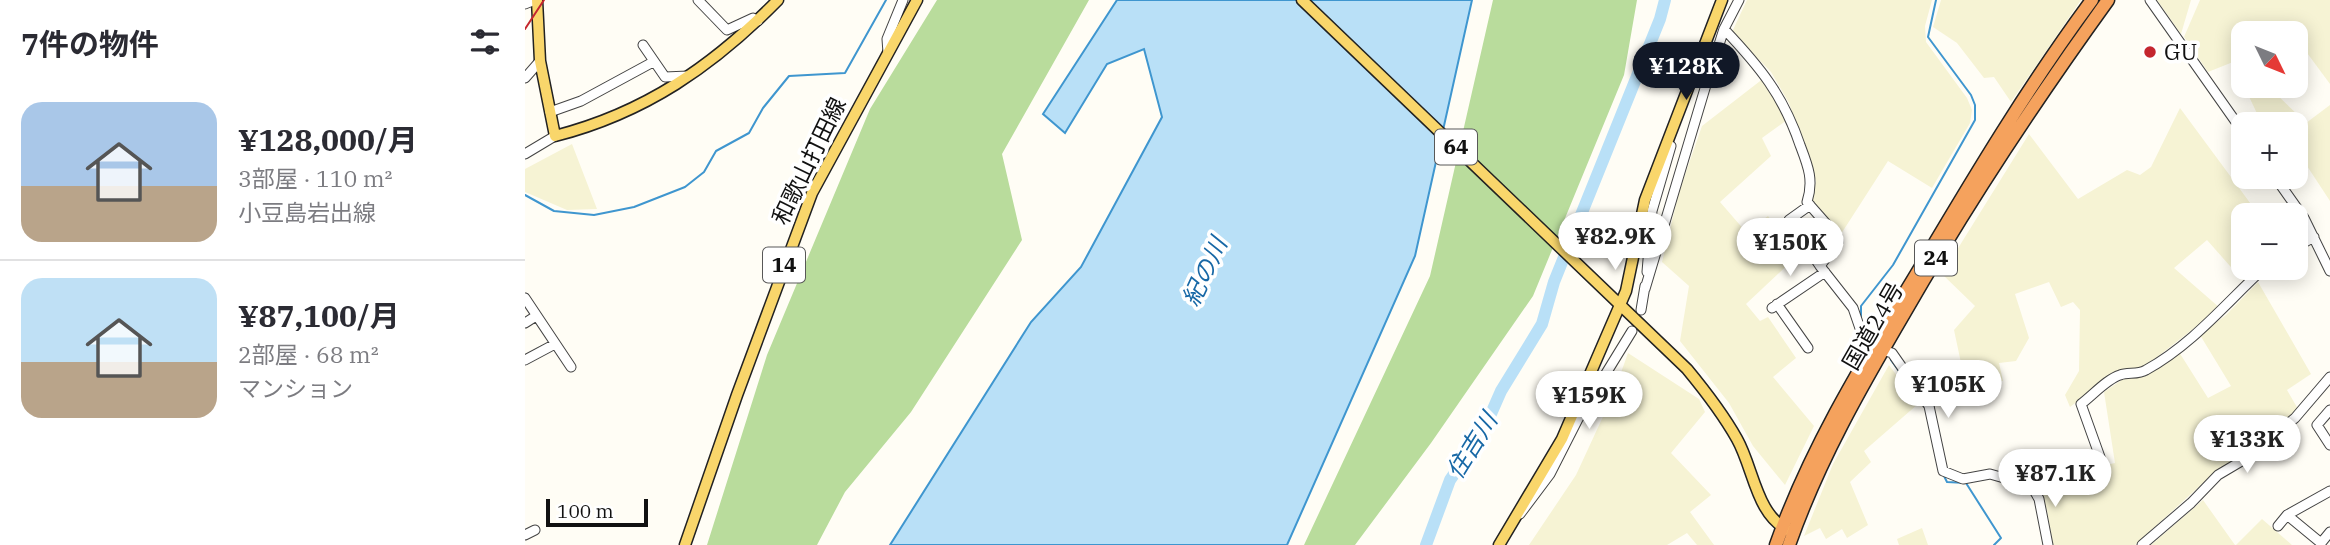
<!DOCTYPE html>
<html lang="ja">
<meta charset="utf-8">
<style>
:root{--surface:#fff;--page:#f7f7f7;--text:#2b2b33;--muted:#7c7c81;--line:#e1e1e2;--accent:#111827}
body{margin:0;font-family:"IBM Plex Serif","Noto Sans JP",serif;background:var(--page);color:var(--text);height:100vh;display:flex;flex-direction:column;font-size:26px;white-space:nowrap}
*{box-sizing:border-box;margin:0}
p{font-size:23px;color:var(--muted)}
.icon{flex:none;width:38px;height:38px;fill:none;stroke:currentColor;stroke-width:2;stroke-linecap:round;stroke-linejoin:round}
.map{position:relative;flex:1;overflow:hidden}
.panel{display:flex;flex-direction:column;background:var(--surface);width:525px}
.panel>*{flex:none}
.needle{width:46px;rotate:133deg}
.controls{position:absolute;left:1706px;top:21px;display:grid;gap:14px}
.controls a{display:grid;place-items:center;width:77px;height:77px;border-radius:14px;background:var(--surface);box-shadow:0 4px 18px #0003;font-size:35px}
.scale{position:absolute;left:21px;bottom:18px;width:102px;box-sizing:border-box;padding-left:7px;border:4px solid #111;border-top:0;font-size:19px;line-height:24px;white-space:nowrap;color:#111;-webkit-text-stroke:5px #fff;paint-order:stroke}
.price{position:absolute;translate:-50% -60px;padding:0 16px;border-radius:24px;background:#fff;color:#222;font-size:23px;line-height:46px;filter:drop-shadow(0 2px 4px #0008)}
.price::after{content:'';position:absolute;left:50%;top:42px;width:21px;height:16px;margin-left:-10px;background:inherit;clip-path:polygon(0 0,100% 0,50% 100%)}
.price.on{background:var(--accent);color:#fff}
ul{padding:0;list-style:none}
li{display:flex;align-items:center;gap:21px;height:175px;padding:0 21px}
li+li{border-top:2px solid var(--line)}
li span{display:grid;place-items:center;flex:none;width:196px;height:140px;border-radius:21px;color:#555}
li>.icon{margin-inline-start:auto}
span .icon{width:84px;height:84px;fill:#fffc;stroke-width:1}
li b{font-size:30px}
h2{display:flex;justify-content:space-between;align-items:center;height:84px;padding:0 21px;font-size:30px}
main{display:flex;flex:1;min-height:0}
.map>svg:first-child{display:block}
.farmland{fill:#f6f3d4}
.forest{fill:#b9dc9c}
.water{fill:#b9e0f7;stroke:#3f96cf;stroke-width:2}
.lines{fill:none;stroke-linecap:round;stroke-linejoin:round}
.stream{stroke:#3f96cf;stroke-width:2}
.river{stroke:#b9e0f7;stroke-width:12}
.minor-casing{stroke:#444;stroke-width:11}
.major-casing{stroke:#222;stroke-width:13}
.highway-casing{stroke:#222;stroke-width:15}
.minor{stroke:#fff;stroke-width:9}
.major{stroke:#f9d66b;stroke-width:10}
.highway{stroke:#f5a25d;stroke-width:12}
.rail{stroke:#c4262e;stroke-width:2}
.poi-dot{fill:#c4262e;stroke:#fff;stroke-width:2.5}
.labels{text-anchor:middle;stroke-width:7;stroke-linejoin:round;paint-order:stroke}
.shield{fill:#fff;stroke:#585858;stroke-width:2}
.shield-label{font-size:21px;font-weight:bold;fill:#111}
.poi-label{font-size:23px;fill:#111;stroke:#fff;text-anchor:start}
.street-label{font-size:23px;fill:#111;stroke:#fff}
.water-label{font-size:24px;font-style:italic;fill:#1768a6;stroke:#fff}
</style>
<main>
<section class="panel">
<h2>7件の物件<svg class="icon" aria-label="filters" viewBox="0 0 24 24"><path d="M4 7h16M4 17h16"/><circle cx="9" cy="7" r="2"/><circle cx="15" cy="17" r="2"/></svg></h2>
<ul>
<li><span style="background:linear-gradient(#a9c7e8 60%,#b9a48a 0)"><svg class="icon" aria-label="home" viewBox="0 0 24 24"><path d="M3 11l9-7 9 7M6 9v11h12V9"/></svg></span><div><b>¥128,000/月</b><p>3部屋 · 110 m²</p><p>小豆島岩出線</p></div></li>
<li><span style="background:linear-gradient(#bfe0f5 60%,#b9a48a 0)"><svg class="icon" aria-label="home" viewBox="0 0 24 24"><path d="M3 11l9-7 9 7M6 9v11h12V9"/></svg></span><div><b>¥87,100/月</b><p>2部屋 · 68 m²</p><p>マンション</p></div></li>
</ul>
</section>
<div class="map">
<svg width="1805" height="545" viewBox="0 0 1805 545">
<rect width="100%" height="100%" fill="#fffdf5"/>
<!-- farmland -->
<path class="farmland" d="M1222,0H1407L1400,26L1401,42L1442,98L1447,110L1445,123L1407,188L1363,161L1316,234L1287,201L1291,181L1264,103L1246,72L1207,32Z
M1416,0H1556L1486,102L1469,77L1459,78L1432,43L1408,27Z
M1632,0H1666L1656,34Z
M1675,0H1805V84L1771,38V33H1718V58L1683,72L1659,37Z
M1239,78L1262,120L1237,138L1246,156L1195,202L1221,232L1243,216L1272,256L1221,304L1235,321L1243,317L1271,358L1248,377L1289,426L1260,485L1228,446L1204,403L1155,341L1164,286L1137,262L1154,192L1177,126Z
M1719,86H1743L1781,123L1805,105V201L1782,166L1771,173V124H1737Z
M1655,108L1734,215H1718V268H1735L1720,283L1682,240L1649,268L1695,308L1618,368L1594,370L1545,407L1540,395L1554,371L1555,310L1548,302L1536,307L1524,282L1490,294L1504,338L1491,361L1474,363L1478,381L1439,377L1429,330L1450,306L1417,274L1504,134L1553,199L1602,170L1615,175L1626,167Z
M47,144L72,209L42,210L0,192V169Z
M1733,282L1786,374L1762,390L1773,409L1723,451L1689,473L1610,545H1528L1522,510L1511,481L1590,463L1579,392L1598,379L1621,376L1654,352L1683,398L1706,386L1675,335L1701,315Z
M1103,353L1174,399L1180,412L1146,453L1186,495L1165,512L1189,545H1172L1162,533L1142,545H1004L1051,475L1088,395Z
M1364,365L1393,404L1339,451L1346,462L1325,482L1343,525L1322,538L1317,529L1301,539L1295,528L1279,536L1308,464Z
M1678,500L1710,545H1626Z
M1737,519L1767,545H1711Z
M1397,528L1403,545H1374L1372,539Z"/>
<!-- forest -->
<path class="forest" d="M412,0H564L477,154L497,240L386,412L320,492L292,545H182L242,355L345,109Z
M968,0H1112L1099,75L1008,296L906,443L830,545H779L905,276Z"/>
<!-- water -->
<path class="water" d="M592,0H947L890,256L762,545H365L506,322L556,267L637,117L619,49L582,64L540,133L518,114Z"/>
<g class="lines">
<!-- stream -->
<path class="stream" d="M0,195L29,211L69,215L109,207L160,187L179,172L191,151L224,133L238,108L264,76L320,73L361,0
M1336,319V306L1368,265L1450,120V105L1446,95L1403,37L1411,0
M1366,360L1384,385
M1419,476L1422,482L1441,483L1476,538L1469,545"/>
<!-- river -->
<path class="river" d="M901,545L925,480L958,432L976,391L1017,324L1029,282L1135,19L1140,0"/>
<!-- minor casing -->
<g class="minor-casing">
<path id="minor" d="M173,0L202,30L228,18L233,21
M1625,0L1718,132
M0,4L10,0
M1199,29C1235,67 1258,95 1275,145C1283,166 1289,180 1282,202L1312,236L1313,242L1295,266L1328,308L1339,340L1347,347L1367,353L1404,406L1418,471L1438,479L1465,474L1507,486
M118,45L140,77L163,76
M363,53L362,39L378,0
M0,78L15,61
M25,112L56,101L128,62
M0,154L30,136
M1750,177L1779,218L1805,271
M1285,205L1264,220L1295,266
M1771,247L1789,237
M1122,272L1127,211L1146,146
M1120,289L1181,85L1199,29L1214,0
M0,298L46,367
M1252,304L1283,348
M1247,308L1300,272
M1116,310L1120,286
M0,323L11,316
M0,360L30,344
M1805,410L1792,425L1805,445
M995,514L1025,474L1053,419L1107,331
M1762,515L1796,543L1805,532
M1753,526L1762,515L1805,491
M0,535L10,530
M1523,545L1514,499L1503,480L1573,461L1575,457L1556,404C1568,395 1582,379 1595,375C1603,372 1613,375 1621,370C1668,344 1701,303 1739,268
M1617,545L1666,503L1693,475L1720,459L1770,418L1805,377"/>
</g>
<!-- major casing -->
<g class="major-casing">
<path id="major" d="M12,0L15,61L30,136C120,113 188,66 253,0
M777,0L1162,369C1181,392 1198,414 1212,439C1229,469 1231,516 1265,531
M160,545L212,395L287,193L392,0
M974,545L1037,439L1101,291L1120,200L1197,0"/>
</g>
<!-- highway casing -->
<g class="highway-casing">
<path id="highway" d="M1251,545C1286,446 1341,358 1395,268C1449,177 1504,85 1567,0
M1264,545C1293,462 1336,387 1380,312C1442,204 1510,101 1583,0"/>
</g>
<!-- minor -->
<use href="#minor" class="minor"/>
<!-- major -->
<use href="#major" class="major"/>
<!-- highway -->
<use href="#highway" class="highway"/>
<!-- rail -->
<path class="rail" d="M0,29L19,0"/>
</g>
<!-- markers -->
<circle class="poi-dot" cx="1625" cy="52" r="7"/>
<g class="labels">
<!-- shield labels -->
<g class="shield">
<rect x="910" y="129.5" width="42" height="35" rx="5"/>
<rect x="1390" y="240.5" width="42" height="35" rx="5"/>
<rect x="238" y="247.5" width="42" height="35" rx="5"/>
</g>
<g class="shield-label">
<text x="931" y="154">64</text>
<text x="1411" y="265">24</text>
<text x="259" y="272">14</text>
</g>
<!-- poi labels -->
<g class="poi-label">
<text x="1639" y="60">GU</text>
</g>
<!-- street labels -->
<g class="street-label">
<text transform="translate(284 161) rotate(-64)" y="8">和歌山打田線</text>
<text transform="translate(1348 326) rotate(-60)" y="8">国道24号</text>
</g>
<!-- water labels -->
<g class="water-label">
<text transform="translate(680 272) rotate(-65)" y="8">紀の川</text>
<text transform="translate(947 446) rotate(-58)" y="8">住吉川</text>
</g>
</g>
</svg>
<div class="controls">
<a><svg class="needle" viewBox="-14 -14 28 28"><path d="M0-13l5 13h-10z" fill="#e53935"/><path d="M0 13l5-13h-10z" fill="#7c7c81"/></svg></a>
<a>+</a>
<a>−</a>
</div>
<div class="scale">100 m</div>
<b class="price on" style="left:1161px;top:102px">¥128K</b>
<b class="price" style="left:1090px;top:272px">¥82.9K</b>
<b class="price" style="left:1265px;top:278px">¥150K</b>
<b class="price" style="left:1423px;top:420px">¥105K</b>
<b class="price" style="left:1064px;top:431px">¥159K</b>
<b class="price" style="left:1722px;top:475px">¥133K</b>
<b class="price" style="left:1530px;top:509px">¥87.1K</b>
</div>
</main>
